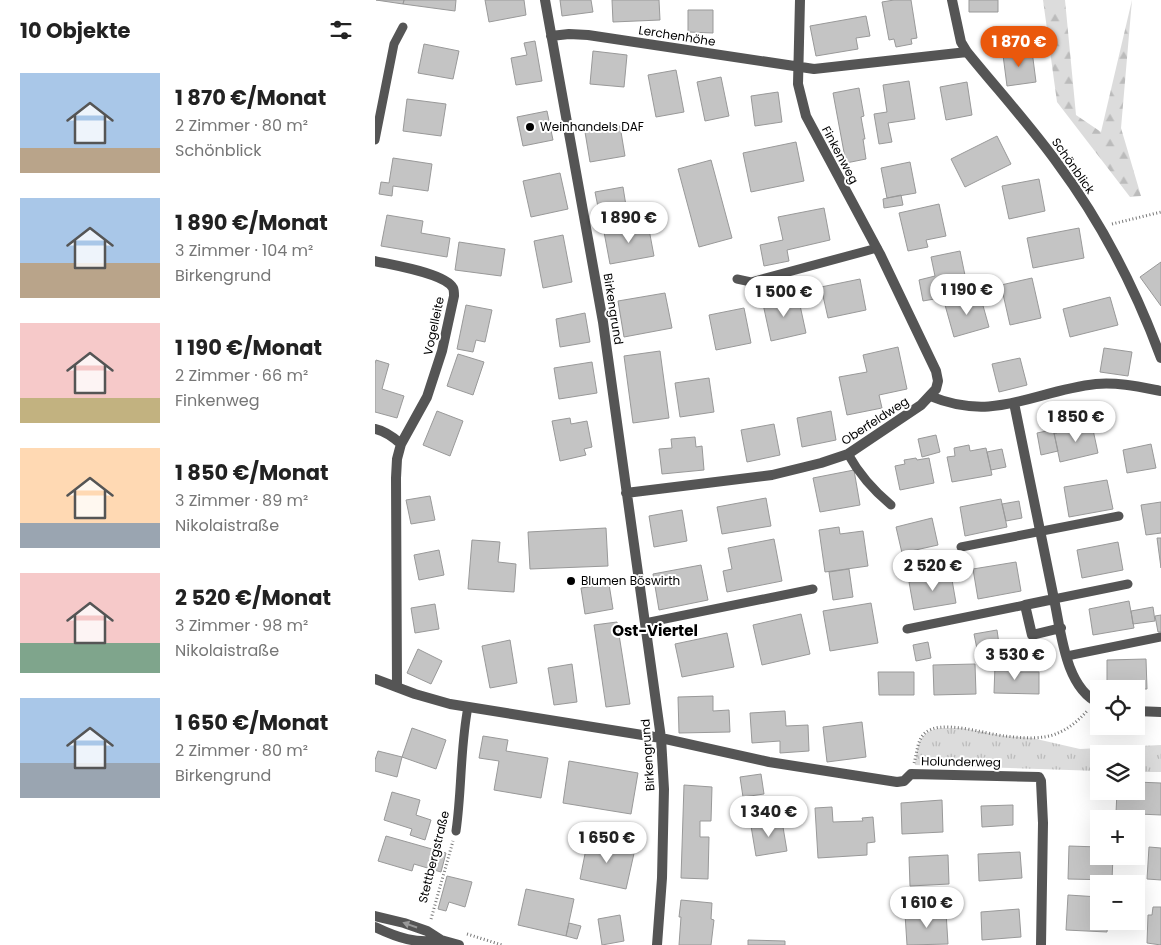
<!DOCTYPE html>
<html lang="de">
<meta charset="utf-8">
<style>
:root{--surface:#fff;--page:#f2f2f2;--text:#222;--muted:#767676;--accent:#ea580c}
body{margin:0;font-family:Poppins,sans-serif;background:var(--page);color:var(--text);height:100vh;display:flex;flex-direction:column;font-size:19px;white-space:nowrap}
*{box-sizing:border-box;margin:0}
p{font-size:16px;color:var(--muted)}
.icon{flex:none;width:28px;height:28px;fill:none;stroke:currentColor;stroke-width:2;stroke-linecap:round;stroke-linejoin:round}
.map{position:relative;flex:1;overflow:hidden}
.details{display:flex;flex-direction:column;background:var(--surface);width:375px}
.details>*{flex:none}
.fabs{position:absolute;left:715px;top:680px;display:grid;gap:10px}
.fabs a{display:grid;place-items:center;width:55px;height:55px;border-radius:0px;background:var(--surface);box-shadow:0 5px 20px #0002;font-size:25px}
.price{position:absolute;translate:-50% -42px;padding:0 11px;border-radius:18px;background:#fff;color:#222;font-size:16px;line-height:32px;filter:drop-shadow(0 1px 2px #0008)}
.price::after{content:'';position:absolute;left:50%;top:30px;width:15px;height:11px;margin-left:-8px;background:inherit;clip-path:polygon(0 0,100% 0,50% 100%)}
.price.on{background:var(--accent);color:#fff}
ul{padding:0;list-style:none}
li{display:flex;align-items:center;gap:15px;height:125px;padding:0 20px}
li span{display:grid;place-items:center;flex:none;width:140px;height:100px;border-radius:0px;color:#555}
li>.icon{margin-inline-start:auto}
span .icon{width:60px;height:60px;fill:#fffc;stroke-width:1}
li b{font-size:21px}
h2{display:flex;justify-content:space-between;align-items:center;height:60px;padding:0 20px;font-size:21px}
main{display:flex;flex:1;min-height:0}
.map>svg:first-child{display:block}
.grass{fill:url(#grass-tufts)}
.forest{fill:url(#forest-firs)}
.building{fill:#c4c4c4;stroke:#999}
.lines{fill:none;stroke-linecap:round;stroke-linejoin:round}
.path{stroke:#777;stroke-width:3;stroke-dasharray:1 2.5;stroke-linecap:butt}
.service{stroke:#555;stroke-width:9}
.minor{stroke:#555;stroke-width:10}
.tertiary{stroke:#555;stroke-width:10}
.oneway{fill:#999}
.poi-dot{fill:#000;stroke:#fff;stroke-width:2}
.labels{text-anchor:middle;stroke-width:4;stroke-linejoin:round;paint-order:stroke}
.street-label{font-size:12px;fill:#000;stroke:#fff}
.poi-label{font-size:12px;fill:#000;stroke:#fff;text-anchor:start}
.quarter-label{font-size:15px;font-weight:bold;fill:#000;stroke:#fff}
</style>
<main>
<section class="details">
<h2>10 Objekte<svg class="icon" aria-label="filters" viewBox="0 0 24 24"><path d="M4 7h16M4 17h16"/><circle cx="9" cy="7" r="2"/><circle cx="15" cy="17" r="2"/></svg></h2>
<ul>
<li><span style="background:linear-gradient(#a9c7e8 75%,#b9a48a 0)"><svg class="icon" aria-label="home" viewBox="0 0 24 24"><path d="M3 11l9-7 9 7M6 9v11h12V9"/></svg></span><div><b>1 870 €/Monat</b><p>2 Zimmer · 80 m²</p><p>Schönblick</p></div></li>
<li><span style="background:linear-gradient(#a9c7e8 65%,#b9a48a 0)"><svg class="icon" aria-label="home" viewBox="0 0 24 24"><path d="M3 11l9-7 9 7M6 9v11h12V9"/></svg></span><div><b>1 890 €/Monat</b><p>3 Zimmer · 104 m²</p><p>Birkengrund</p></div></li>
<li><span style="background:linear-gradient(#f6c9c9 75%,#c2b280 0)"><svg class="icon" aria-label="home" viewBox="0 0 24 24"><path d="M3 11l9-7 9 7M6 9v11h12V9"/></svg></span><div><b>1 190 €/Monat</b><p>2 Zimmer · 66 m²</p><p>Finkenweg</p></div></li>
<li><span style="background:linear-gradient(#ffd9b3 75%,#9aa5b1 0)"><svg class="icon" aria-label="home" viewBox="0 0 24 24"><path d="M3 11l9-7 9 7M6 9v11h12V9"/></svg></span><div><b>1 850 €/Monat</b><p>3 Zimmer · 89 m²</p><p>Nikolaistraße</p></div></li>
<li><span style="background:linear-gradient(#f6c9c9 70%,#7fa58c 0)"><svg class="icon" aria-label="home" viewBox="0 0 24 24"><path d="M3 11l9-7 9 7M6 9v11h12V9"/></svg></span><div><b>2 520 €/Monat</b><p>3 Zimmer · 98 m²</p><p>Nikolaistraße</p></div></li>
<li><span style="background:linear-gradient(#a9c7e8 65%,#9aa5b1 0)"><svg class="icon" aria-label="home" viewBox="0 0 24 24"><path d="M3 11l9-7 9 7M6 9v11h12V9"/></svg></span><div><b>1 650 €/Monat</b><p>2 Zimmer · 80 m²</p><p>Birkengrund</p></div></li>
</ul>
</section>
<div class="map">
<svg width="786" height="945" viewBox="0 0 786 945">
<defs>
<pattern id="grass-tufts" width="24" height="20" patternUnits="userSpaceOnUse" patternTransform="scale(1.25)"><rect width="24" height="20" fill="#dcdcdc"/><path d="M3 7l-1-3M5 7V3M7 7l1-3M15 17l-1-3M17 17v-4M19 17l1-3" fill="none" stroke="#bbb"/></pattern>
<pattern id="forest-firs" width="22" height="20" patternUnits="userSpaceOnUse" patternTransform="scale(1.25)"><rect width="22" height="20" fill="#dcdcdc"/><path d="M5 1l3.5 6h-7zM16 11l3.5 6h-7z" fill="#bbb"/></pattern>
</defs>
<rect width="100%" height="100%" fill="#fff"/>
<!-- grass -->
<path class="grass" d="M565,728H586L630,736L657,738L705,749L786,745V772H761V754H724V771L540,765C543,745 542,733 565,728Z"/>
<!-- forest -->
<path class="forest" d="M668,0H690L701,115L726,132L757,0L746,128L766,196L755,197L682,102Z"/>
<!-- building -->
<path class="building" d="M1,0H29L28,4Z
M29,0H81L80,11L28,4Z
M110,0H149L151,15L114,22Z
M185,0H216L218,12L187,16Z
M237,0H284L285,20L238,22Z
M519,0H536L542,38L536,39L537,44L521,47L519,39L514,40L507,2Z
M594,0H623V12H594Z
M313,10H338V33L313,32Z
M491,16L495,36L481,38L483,49L441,56L435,26Z
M634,28L635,37L624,39L623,30Z
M160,41L167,81L141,85L136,58L152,55L149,43Z
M49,44L84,51L78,79L43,73Z
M218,51L252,55L249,87L215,84Z
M657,51L661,82L632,86L628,55Z
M301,70L309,112L281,117L273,75Z
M346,77L354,116L330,121L322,82Z
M534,81L540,119L513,123L517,142L504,144L499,114L512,112L508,85Z
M592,82L597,115L571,120L565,87Z
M484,88L489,116L486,117L490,139H488L491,159L471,163L458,93Z
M403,92L407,122L380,126L376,96Z
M32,99L71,104L66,136L28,131Z
M172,111L178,140L148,146L142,117Z
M245,126L250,156L215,162L210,132Z
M622,136L636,164L590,187L576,159Z
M421,142L429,181L376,192L368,153Z
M18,158L57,164L53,191L18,186L17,196L4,194L6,182L14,183Z
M336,160L357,238L324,247L303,169Z
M535,162L541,193L512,198L506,168Z
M185,173L193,209L156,217L148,181Z
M664,179L670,211L634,219L627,186Z
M248,187L252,212L225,217L220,192Z
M526,195L528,205L509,208L508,199Z
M564,204L571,236L551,240L553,247L533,251L524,213Z
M449,208L455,240L412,250L414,261L389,266L385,245L408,240L403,217Z
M12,215L48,221L46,233L75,238L72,257L6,246Z
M273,224L279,256L235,264L229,232Z
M704,228L709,258L658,268L652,238Z
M188,235L197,282L168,288L159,241Z
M84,242L130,249L126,276L80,270Z
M585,251L592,285L564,290L565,298L548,301L544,280L560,276L556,257Z
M786,262V306L765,277Z
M657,278L666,318L635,325L626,285Z
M485,279L491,310L453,318L446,287Z
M290,293L297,328L249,337L243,301Z
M605,295L614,327L579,337L570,305Z
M423,296L431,333L396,341L388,304Z
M735,297L743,325L695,337L688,309Z
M91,305L117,310L110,342L101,340L98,352L82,349Z
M369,308L376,343L341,350L334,315Z
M210,313L215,342L185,347L181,319Z
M523,347L532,389L504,395L507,408L472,415L464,377L492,372L488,355Z
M729,348L757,352L753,376L725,372Z
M285,351L294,418L258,423L249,356Z
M83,354L109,362L98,395L72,386Z
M645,358L652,385L624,392L617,364Z
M1,360L14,364L7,389L29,396L22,418L0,412V364Z
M217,362L222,393L184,399L179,368Z
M334,378L339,412L305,417L300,383Z
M62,411L88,421L75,456L48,445Z
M456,411L461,440L427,447L422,418Z
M195,418L196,424L212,421L217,447L209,449L211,455L185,461L177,421Z
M399,424L405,455L372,462L366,430Z
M717,425L723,453L685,462L679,433Z
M681,429L682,433H679L683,451L666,455L662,433Z
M561,435L565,452L547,457L543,439Z
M320,437L321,447L327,446L329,470L287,474L284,449L297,448L296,439Z
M776,444L781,468L752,473L748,450Z
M594,445L595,451L611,448L617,475L577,482L572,457L580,456L579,448Z
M627,449L631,467L616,470L612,452Z
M541,458L542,460L554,458L559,483L525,490L520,466L530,464L529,460Z
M479,470L485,505L445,512L438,478Z
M732,480L738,509L694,517L689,487Z
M55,496L60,520L36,524L31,500Z
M391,498L396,526L347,534L342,507Z
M626,499L632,527L590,536L585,507Z
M644,501L647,518L631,521L627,504Z
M786,502V533L771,535L766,505Z
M307,510L312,541L279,547L274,516Z
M557,518L563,545L527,553L521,527Z
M464,527L465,534L488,531L493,566L450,572L444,530Z
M231,528L233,566L155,569L153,532Z
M782,538H786V568Z
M399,539L407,581L352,592L348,571L357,569L353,548Z
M97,540L125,542L123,562L141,564L139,592L93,589Z
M743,542L748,570L707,578L702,550Z
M64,550L69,575L44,580L39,555Z
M641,562L646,591L603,599L598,569Z
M326,565L333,600L284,610L278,574Z
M474,569L478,597L458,600L454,572Z
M576,574L581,603L539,610L534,582Z
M234,584L238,609L210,614L206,588Z
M754,601L759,628L718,635L714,609Z
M496,603L503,643L455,651L448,611Z
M60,604L64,629L40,633L36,608Z
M778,607L780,621L758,624L756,611Z
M426,614L435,654L387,665L378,625Z
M786,615V632H783L780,616Z
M242,622L255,704L231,707L219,625Z
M622,630L624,644L602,649L599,634Z
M352,633L359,667L307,677L300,644Z
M135,640L142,683L115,688L107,646Z
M553,642L556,658L541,661L538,645Z
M43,649L67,661L56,684L32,673Z
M771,659L772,689H732V660Z
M197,664L202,702L179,705L173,668Z
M600,664L601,694L559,695L558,665Z
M620,665H640V672H664V694L619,693Z
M503,672H539V695H504Z
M338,696V711L354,710L355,732L304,733L303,697Z
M410,711L411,726L433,725L434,751L405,753V741L377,743L375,713Z
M487,722L491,757L452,762L448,727Z
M37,728L71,740L61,769L27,757Z
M108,736L133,740L131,751L173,758L166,798L119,790L124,761L104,758Z
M3,751L27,757L22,777L0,771V760Z
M194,761L263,773L256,814L188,803Z
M386,774L389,794L368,797L365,777Z
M761,782L786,783V815L741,813L742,791H761Z
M309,785L337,787L336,821H325V837H334L333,879L306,878Z
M17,792L45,800L41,815L56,820L50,840L35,835L37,829L9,820Z
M567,800L568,832L527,834L526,803Z
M638,805V825L607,827L606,806Z
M457,807L458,822L488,821L487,818L498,817L500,842L492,843V855L443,858L440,808Z
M407,821L412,851L381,856L376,826Z
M11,836L71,853L66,872L39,864L37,871L3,861Z
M213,839L260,849L251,889L205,879Z
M694,846L724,847V856H738L737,880L693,879Z
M774,847L786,848V880L772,879Z
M645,852L647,878L604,881L603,854Z
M573,855L574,884L535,886L534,857Z
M72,876L97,882L90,907L74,902L71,911L63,909Z
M151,889L199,899L191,936L143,925Z
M693,895L724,897V921H733L732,932L691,930Z
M306,900L337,903L336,919L339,920L336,945H304L306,917H304Z
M778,907H786V945L772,943L773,915H777Z
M644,909L646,937L607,940L606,912Z
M571,912L573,944L532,945L530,914Z
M245,915L249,941L227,945L223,919Z
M194,923L206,926L202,939L191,936Z
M373,940L410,941V945H373Z"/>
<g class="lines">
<!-- path -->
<path class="path" d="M737,224L786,212
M539,763C542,754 542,741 549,734C564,718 610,734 630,736C647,738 668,740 683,733C695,728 705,719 713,710
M56,919L78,841
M92,934L127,945"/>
<!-- service -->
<path class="service" d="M0,140L19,44L28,27
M362,279L376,282L502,248
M473,454C484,474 498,490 516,505
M586,547L744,516
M679,599L753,584
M270,623L438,589
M532,629L650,605
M692,656L786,637
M81,831C87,790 85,748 93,707"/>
<!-- minor -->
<path class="minor" d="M170,0L228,322L286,738L289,789L287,878L282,945
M577,0L586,42L592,52C622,89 655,125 683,164C726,222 761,290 786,358
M176,36L194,34L213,35L439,69L592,52
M0,261C17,265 70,273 78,288C79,290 79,293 79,296L67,351L52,397L26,444
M555,396C620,423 658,391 721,384C743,382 765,387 786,391
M639,403L679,599
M0,429C10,431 18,437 26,444L22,459L21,478L22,687
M251,493L397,475L446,463L473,454L546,405L561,389L563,381L561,371L505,254L431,116L423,84L425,0
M686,628L657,635L650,605L679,599C686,631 690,688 724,703
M0,679L40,694L75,704L286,738L394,762L522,782L529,781L536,774L664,777L666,781L668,823L666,945
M761,711L786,712"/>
<!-- tertiary -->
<path class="tertiary" d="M0,916L29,923L52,931L66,940L84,945
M0,927C23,938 41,944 66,940"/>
</g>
<!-- one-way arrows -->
<defs><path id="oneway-solid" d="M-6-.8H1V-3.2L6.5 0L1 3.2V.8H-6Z" transform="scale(1.25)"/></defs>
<use class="oneway" href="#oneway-solid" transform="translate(35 925) rotate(-161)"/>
<!-- markers -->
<g class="poi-dot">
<circle cx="155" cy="127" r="5"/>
<circle cx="196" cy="581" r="5"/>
</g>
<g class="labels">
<!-- street labels -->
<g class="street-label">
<text transform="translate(302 36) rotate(9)" y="4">Lerchenhöhe</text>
<text transform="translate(465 155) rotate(62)" y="4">Finkenweg</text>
<text transform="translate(698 166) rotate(55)" y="4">Schönblick</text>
<text transform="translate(238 309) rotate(81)" y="4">Birkengrund</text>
<text transform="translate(59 326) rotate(-78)" y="4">Vogelleite</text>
<text transform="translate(500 421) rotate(-33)" y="4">Oberfeldweg</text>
<text transform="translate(273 755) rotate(-94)" y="4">Birkengrund</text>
<text transform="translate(586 762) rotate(1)" y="4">Holunderweg</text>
<text transform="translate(59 857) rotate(-76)" y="4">Stettbergstraße</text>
</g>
<!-- poi labels -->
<g class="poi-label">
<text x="165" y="131">Weinhandels DAF</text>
<text x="206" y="585">Blumen Böswirth</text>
</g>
<!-- quarter labels -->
<g class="quarter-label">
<text x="280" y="636">Ost-Viertel</text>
</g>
</g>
</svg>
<div class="fabs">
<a><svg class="icon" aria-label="locate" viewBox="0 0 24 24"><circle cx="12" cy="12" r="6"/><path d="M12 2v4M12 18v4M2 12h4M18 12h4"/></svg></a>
<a><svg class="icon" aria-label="layers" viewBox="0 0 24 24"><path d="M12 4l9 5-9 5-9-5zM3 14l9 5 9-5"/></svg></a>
<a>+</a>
<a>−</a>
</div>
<b class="price on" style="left:644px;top:68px">1 870 €</b>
<b class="price" style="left:254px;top:244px">1 890 €</b>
<b class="price" style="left:592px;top:316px">1 190 €</b>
<b class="price" style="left:409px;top:318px">1 500 €</b>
<b class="price" style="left:701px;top:443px">1 850 €</b>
<b class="price" style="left:558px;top:592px">2 520 €</b>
<b class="price" style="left:640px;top:681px">3 530 €</b>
<b class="price" style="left:394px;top:838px">1 340 €</b>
<b class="price" style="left:232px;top:864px">1 650 €</b>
<b class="price" style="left:552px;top:929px">1 610 €</b>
</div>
</main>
